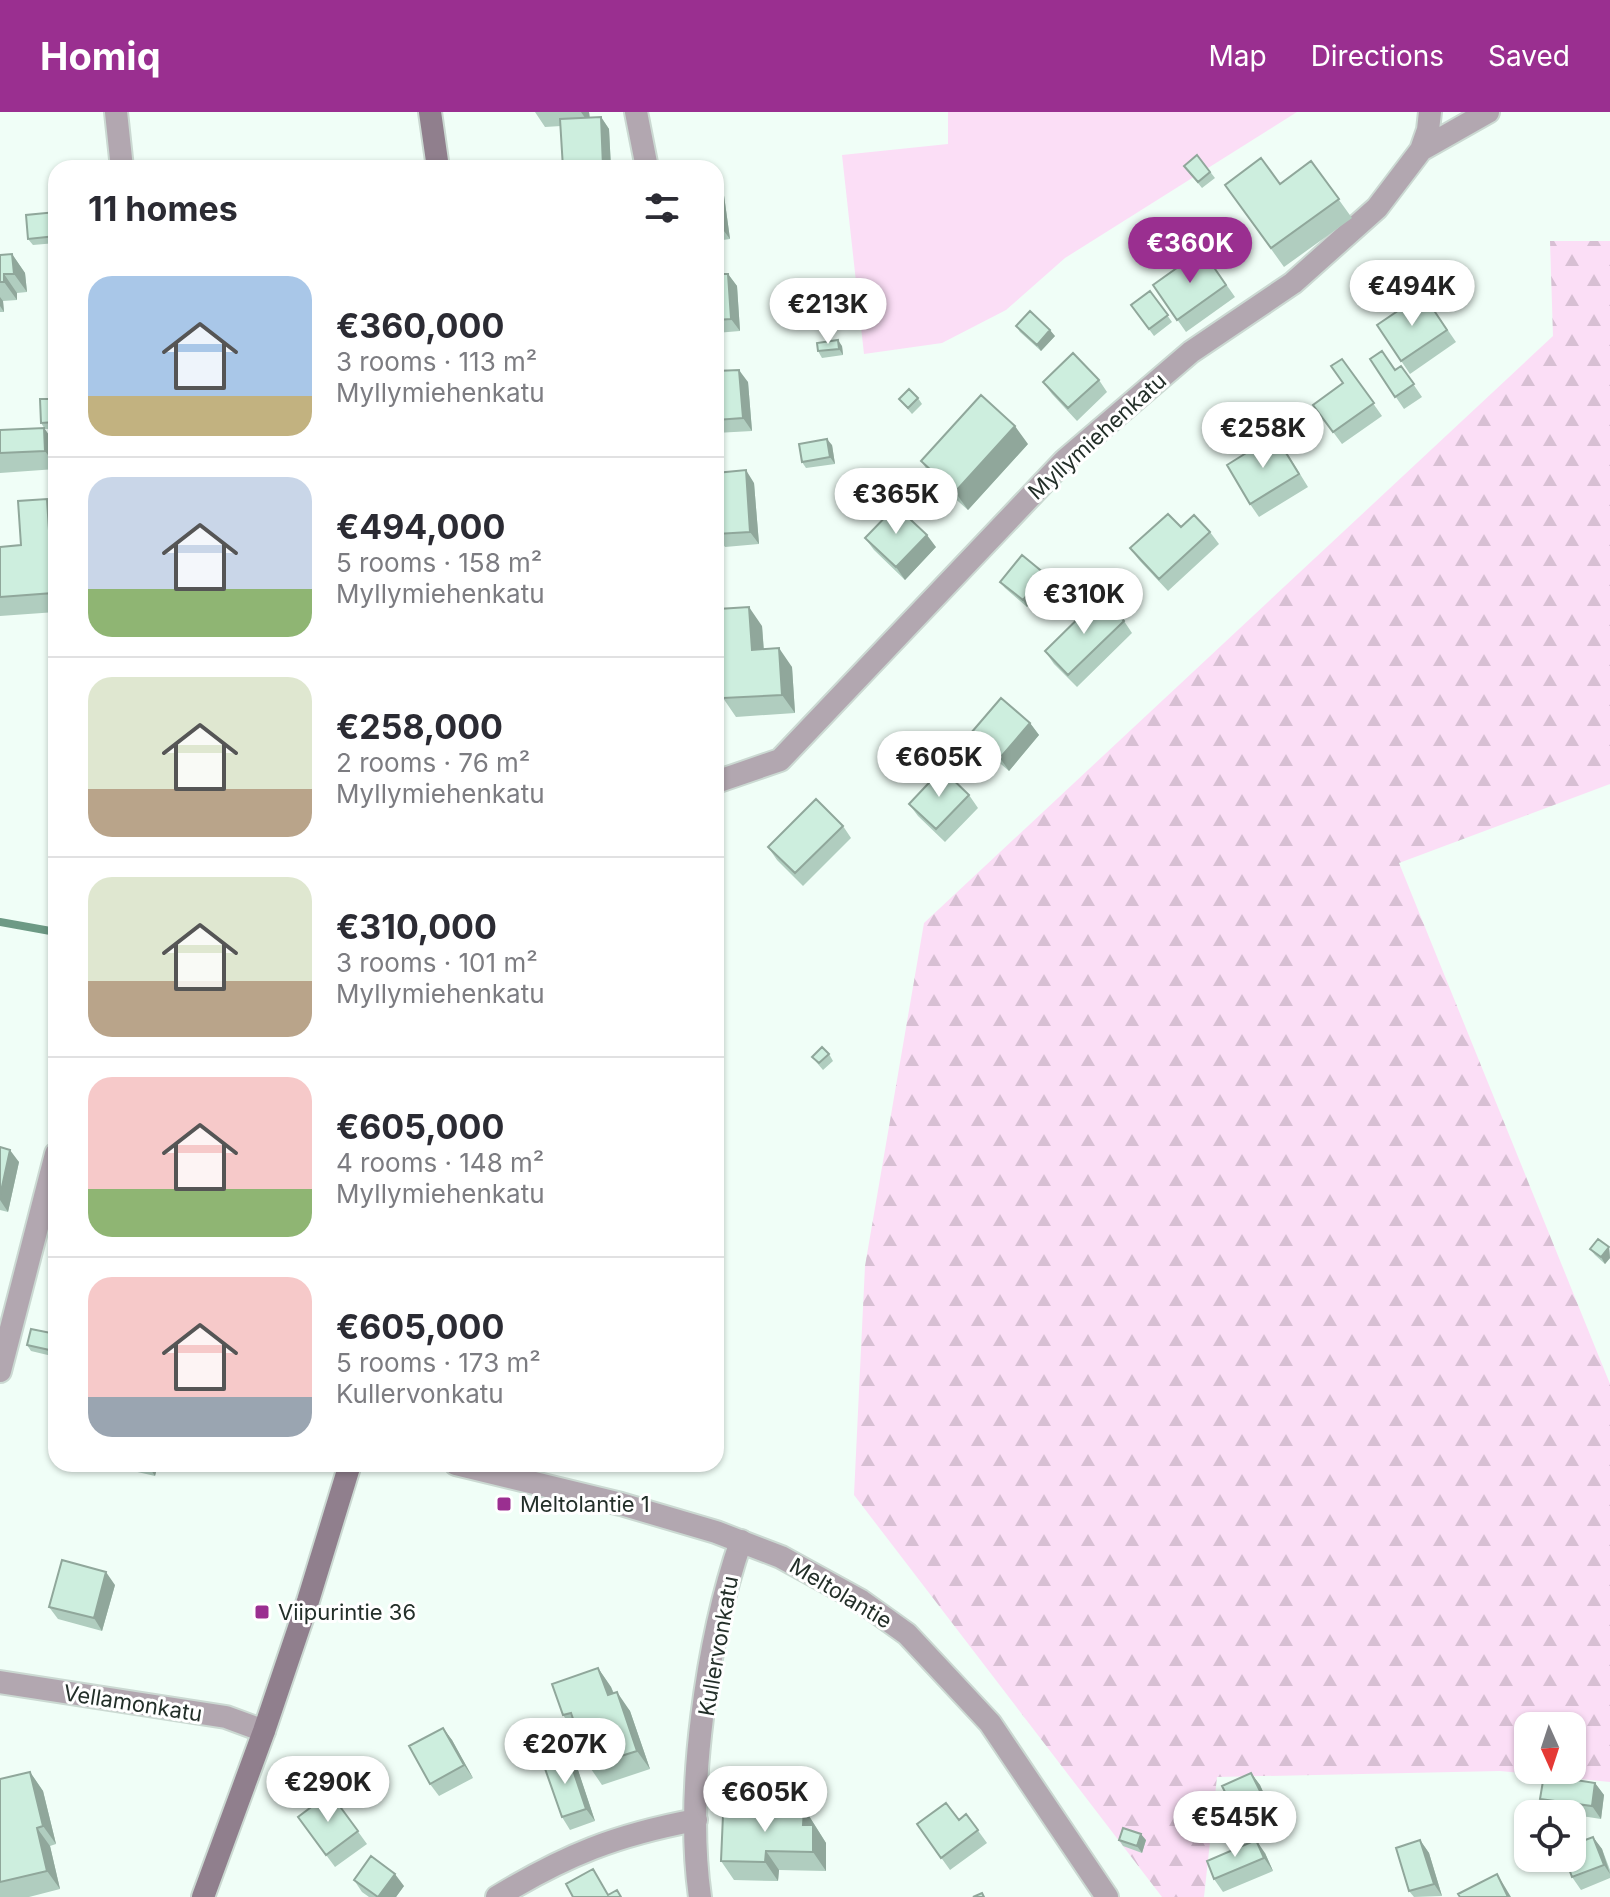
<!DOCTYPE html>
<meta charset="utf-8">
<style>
:root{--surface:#fff;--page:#f2f2f3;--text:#2b2b33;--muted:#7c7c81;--line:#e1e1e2;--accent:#9a2f90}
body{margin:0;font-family:Inter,sans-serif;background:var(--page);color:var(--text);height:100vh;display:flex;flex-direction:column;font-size:30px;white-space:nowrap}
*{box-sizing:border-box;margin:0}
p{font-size:26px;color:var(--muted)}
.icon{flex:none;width:44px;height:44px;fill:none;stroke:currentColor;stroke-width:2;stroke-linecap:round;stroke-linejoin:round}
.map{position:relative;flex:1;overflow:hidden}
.sheet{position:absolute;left:48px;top:48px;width:676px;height:1312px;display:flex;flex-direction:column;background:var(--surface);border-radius:24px;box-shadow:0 2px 6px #0004}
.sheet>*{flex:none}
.needle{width:52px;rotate:177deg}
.fabs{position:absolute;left:1514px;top:1600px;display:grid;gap:16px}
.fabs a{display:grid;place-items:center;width:72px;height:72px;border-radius:16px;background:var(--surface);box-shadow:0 2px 6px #0004;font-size:40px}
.price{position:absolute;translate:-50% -68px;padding:0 18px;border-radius:28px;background:#fff;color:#222;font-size:26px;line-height:52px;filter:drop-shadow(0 2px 4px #0008)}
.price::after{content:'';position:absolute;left:50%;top:48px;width:24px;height:18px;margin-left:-12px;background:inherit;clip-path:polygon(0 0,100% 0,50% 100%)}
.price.active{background:var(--accent);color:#fff}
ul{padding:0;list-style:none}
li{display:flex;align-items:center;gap:24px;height:200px;padding:0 40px}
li+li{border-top:2px solid var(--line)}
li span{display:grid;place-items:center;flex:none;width:224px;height:160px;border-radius:24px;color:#555}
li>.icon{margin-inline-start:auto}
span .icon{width:96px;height:96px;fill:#fffc;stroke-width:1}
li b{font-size:34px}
h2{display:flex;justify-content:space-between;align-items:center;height:96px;padding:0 40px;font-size:34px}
header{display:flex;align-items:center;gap:48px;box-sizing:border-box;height:112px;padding:0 40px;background:var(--accent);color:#fff}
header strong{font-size:38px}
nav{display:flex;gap:44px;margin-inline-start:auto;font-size:28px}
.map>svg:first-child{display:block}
.forest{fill:url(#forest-firs);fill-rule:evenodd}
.pitch{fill:#fbdef6}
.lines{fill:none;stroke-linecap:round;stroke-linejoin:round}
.stream{stroke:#6d9a85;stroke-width:8}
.minor-casing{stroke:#cbd9d2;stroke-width:26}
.tertiary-casing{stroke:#cbd9d2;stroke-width:26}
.secondary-casing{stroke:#cbd9d2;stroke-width:26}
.minor{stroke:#b2a7b0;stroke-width:22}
.tertiary{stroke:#b2a7b0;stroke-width:22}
.secondary{stroke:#907f8d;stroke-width:22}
.wall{fill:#b0cdbf}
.shaded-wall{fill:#90a79b}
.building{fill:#cdeede;stroke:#90a79b;stroke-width:2}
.poi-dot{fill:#9a2f90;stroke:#fff;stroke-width:3}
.labels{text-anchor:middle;stroke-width:6;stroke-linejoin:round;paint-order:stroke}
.street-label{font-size:22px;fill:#232f29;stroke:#fff}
.poi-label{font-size:22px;fill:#232f29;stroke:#fff;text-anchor:start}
</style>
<header>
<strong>Homiq</strong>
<nav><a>Map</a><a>Directions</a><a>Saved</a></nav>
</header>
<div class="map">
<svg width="1610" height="1785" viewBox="0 0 1610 1785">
<defs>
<pattern id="forest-firs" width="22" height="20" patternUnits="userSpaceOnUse" patternTransform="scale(2)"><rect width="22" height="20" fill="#fbdef6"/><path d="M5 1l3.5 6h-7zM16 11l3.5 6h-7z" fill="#d7bfd3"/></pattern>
</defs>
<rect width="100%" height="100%" fill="#f0fef7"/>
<!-- forest -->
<path class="forest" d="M1550,129H1610V672L1399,751L1610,1272V1670L1500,1659L1217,1665L1204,1785H1162L854,1383L865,1154L924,811L1553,224ZM1528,1614H1572V1658H1528Z"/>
<!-- pitch -->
<path class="pitch" d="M948,0H1297L1065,146L1006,198L942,231L864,242L842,43L948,32Z"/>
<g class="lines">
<!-- stream -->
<path class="stream" d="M0,810L56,820"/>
<!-- minor casing -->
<g class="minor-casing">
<path id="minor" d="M116,0L122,56
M636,0L647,56
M1421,38L1488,0
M716,670L780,648L1065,348L1191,240L1293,171L1377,96L1421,38L1428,18L1430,0
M0,1259L56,1042
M0,1570L226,1605L264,1619
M497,1785C566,1743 616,1723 696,1708
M700,1785C685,1681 707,1527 741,1429"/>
</g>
<!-- tertiary casing -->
<g class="tertiary-casing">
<path id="tertiary" d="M456,1352L621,1392L716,1420L781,1445L861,1489L907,1522L990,1611L1107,1785"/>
</g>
<!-- secondary casing -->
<g class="secondary-casing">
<path id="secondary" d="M430,0L438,56
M203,1785L264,1619L308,1489L350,1352"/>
</g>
<!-- minor -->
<use href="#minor" class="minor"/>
<!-- tertiary -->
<use href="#tertiary" class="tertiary"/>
<!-- secondary -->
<use href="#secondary" class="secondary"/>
</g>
<!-- wall -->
<path class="wall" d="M535,0H589L590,5H601L609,17L611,56H563L561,14L545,15Z
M1197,43L1215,66L1202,76L1184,54Z
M1311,49L1352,106L1284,155L1225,73L1280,72Z
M716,60L722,69L730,127L716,129Z
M56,100V131L33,133L28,127Z
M1202,138L1235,185L1186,220L1153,173Z
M12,142L25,161L27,180L17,181V188L3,189L4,200H0V143Z
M716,162H728L737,174L740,219L716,221Z
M1150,179L1172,210L1154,224L1131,193Z
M1423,182L1456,230L1410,262L1377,213Z
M1016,214L1055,224L1041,239L1020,220Z
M842,234L843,243L822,246L818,239Z
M1342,247L1382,304L1342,332L1313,293L1343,271Z
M1370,247L1396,258L1401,254L1422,285L1404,297Z
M716,259L748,270L752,319L716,321Z
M1099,268L1107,280L1077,309L1052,282L1043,270Z
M918,286L922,292L912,302L899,287Z
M54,287L56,290V317H45L41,311Z
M44,316L56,333V357L0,361V318Z
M1028,332L968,398L934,368L921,349Z
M832,333L835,352L806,356L802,350Z
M1284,336L1308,375L1259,405L1250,392Z
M754,371L759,432L725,435L716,422Z
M56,401V500L0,504V435L21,433Z
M1210,420L1219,432L1168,479L1139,448L1130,436Z
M865,426L936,435L905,468L874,438Z
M1049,468L1027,495L1005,476L1000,470Z
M1124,509L1132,521L1077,575L1054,552L1045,539Z
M762,514L764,538L792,555L795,601L736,605L723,586Z
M1030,611L1039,623L1009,659L980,634L971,621Z
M969,683L978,696L945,730L918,704L909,692Z
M843,714L851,726L803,774L777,748L768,735Z
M829,942L833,949L823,958L812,945Z
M0,1035L19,1050L8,1100L0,1098Z
M1609,1135L1610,1146L1605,1152L1595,1143L1590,1137Z
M56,1222V1245L31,1239L27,1233Z
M110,1352H158L155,1364L111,1354Z
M115,1473L102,1519L58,1507L49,1495Z
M598,1556L611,1575L614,1581L630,1599L650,1657L602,1673L589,1654L578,1621L576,1622L563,1603Z
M443,1616L452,1628L473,1666L439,1684L430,1672Z
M577,1655L595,1709L570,1718L562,1705Z
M30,1660L43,1679L56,1732L50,1734L60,1777L29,1785H0V1667Z
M1251,1661L1260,1673L1270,1695L1242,1709L1233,1696Z
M1595,1671L1604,1683L1601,1707L1549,1699L1540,1687Z
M330,1681L367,1732L335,1755L298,1705Z
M804,1696L826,1731V1759L779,1758L778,1769L734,1768L721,1749L750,1703Z
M966,1702L987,1731L950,1758L917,1712L959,1708Z
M1593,1725L1602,1737L1610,1758V1766L1581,1778L1572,1765Z
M1119,1728H1146L1142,1741L1123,1734Z
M1420,1728L1429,1741L1442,1784L1414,1785L1409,1779Z
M1265,1741L1273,1759L1223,1780L1214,1767Z
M354,1768L404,1774L396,1785H369L362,1780Z"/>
<!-- shaded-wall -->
<path class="shaded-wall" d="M581,0H589L590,13Z
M601,5L609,17L611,56L603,55Z
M716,60L722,69L730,127L721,115L716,76Z
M12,142L25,161L27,180L14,162Z
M4,162L17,181V188L4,170Z
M728,162L737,174L740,219L731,207Z
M0,185L3,189L4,200L0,194Z
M1050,218L1055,224L1041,239L1037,233Z
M838,228L842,234L843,243L839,237Z
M739,258L748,270L752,319L743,306Z
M1015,314L1028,332L968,398L955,380Z
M44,316L56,333V354L45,339Z
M827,327L832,333L835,352L830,345Z
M746,358L754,371L759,432L750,420Z
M47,387L56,401V486L53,481Z
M927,423L936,435L905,468L896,455Z
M1045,462L1049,468L1027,495L1023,488Z
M749,495L762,514L765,557L752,538Z
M779,536L792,555L795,601L782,583Z
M1030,611L1039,623L1009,659L1000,646Z
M10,1038L19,1050L8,1100L0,1088V1084Z
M1609,1135L1610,1146L1605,1152L1601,1145Z
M147,1352H158L155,1364Z
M106,1460L115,1473L102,1519L94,1506Z
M598,1556L611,1575L621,1602L608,1583Z
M617,1580L630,1599L650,1657L637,1639Z
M443,1616L452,1628L473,1666L464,1653Z
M568,1643L577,1655L595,1709L586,1697Z
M30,1660L43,1679L56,1732L43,1714Z
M1251,1661L1260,1673L1270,1695L1262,1683Z
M1595,1671L1604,1683L1601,1707L1592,1694Z
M804,1696L826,1731V1759L813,1740L803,1713Z
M37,1716L50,1734L60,1777L47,1759Z
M1141,1722L1146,1728L1142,1741L1137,1734Z
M1593,1725L1602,1737L1610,1762L1604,1753Z
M1256,1728L1265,1741L1273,1759L1264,1746Z
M1420,1728L1429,1741L1442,1784L1434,1772Z
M766,1739L779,1758L778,1769L765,1750Z
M395,1762L404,1774L396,1785H378Z
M1497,1762L1505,1775L1511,1785H1508Z"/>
<!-- building -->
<path class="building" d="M601,5L603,55L563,56L560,7Z
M1197,43L1210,60L1198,70L1184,54Z
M1261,46L1280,72L1311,49L1339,87L1271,136L1225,73Z
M716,76L721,115L716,116Z
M56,100V124L28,127L26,103Z
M1202,138L1226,173L1177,208L1153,173Z
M12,142L14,162H4V170H0V143Z
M716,162H728L731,207L716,208Z
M1150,179L1168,203L1149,217L1131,193Z
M1423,182L1447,218L1401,249L1377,213Z
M1030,199L1050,218L1037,233L1016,214Z
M838,228L839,237L818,239L817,231Z
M1382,239L1395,258L1401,254L1414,272L1395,285L1370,247Z
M1073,241L1099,268L1068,296L1043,270Z
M1342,247L1374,291L1333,320L1313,293L1343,271L1331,254Z
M739,258L743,306L716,308V259Z
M909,277L918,286L908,296L899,287Z
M981,283L1015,314L955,380L921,349Z
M40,287H54L55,310L41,311Z
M44,316L45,339L0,341V318Z
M1275,323L1299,362L1250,392L1227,353Z
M827,327L830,345L802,350L799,332Z
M746,358L750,420L716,422V361Z
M47,387L53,481L0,485V435L21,433L18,389Z
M896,394L927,423L896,455L865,426Z
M1168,402L1181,415L1194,403L1210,420L1159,467L1130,436Z
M1022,443L1045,462L1023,488L1000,470Z
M1100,485L1124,509L1068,563L1045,539Z
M749,495L752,538L779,536L782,583L723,586L718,497Z
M1001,586L1030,611L1000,646L971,621Z
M942,657L969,683L936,717L909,692Z
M816,687L843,714L795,761L768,735Z
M822,935L829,942L819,951L812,945Z
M0,1035L10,1038L0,1084Z
M1598,1127L1609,1135L1601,1145L1590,1137Z
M31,1217L56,1222L54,1239L27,1233Z
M62,1448L106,1460L94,1506L49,1495Z
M598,1556L608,1583L617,1580L637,1639L589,1654L571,1601L563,1603L552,1572Z
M443,1616L464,1653L430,1672L409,1634Z
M568,1643L586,1697L562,1705L543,1651Z
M30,1660L43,1714L37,1716L47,1759L0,1770V1667Z
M1251,1661L1262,1683L1233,1696L1222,1674Z
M1544,1663L1595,1671L1592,1694L1540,1687Z
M330,1681L358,1719L326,1743L298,1705Z
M946,1691L959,1708L966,1702L978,1718L941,1746L917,1712Z
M750,1695L804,1696L803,1713H813V1740L766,1739L765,1750L721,1749L723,1703H750Z
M1123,1716L1141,1722L1137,1734L1119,1728Z
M1593,1725L1604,1753L1572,1765L1565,1746H1572V1733Z
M1256,1728L1264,1746L1214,1767L1207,1749Z
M1420,1728L1434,1772L1409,1779L1396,1736Z
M371,1744L395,1762L378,1785L354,1768Z
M593,1757L608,1783L617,1778L621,1785H573L566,1772Z
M1497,1762L1508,1785H1460L1458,1782Z
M982,1781L984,1785H973Z"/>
<!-- markers -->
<g class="poi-dot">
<rect x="496" y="1384" width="16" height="16" rx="4"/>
<rect x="254" y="1492" width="16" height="16" rx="4"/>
</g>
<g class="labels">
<!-- street labels -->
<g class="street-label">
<text transform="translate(1097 324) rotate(-42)" y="8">Myllymiehenkatu</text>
<text transform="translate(841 1481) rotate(31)" y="8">Meltolantie</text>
<text transform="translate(718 1534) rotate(-80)" y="8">Kullervonkatu</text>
<text transform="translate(133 1591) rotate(9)" y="8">Vellamonkatu</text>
</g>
<!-- poi labels -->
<g class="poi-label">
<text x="520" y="1400">Meltolantie 1</text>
<text x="278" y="1508">Viipurintie 36</text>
</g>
</g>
</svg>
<div class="fabs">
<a><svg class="needle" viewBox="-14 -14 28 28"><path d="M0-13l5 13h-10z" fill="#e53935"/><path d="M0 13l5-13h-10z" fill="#7c7c81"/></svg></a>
<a><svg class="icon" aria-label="locate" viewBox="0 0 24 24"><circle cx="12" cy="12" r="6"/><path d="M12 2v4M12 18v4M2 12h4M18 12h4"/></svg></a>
</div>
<b class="price active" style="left:1190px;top:173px">€360K</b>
<b class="price" style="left:1412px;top:216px">€494K</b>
<b class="price" style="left:828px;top:234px">€213K</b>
<b class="price" style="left:1263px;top:358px">€258K</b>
<b class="price" style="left:896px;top:424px">€365K</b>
<b class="price" style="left:1084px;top:524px">€310K</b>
<b class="price" style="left:939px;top:687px">€605K</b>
<b class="price" style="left:565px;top:1674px">€207K</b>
<b class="price" style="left:328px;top:1712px">€290K</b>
<b class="price" style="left:765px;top:1722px">€605K</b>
<b class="price" style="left:1235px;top:1747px">€545K</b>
<section class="sheet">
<h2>11 homes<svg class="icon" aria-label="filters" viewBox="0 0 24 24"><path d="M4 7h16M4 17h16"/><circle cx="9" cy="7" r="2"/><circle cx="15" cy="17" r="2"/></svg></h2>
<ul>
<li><span style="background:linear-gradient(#a9c7e8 75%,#c2b280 0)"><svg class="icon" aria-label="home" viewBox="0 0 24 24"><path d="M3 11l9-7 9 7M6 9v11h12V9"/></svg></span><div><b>€360,000</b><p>3 rooms · 113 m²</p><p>Myllymiehenkatu</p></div></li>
<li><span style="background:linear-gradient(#c9d6e8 70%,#8fb573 0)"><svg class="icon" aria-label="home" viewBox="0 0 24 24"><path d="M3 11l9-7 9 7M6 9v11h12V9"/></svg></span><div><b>€494,000</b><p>5 rooms · 158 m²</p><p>Myllymiehenkatu</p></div></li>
<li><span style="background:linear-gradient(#dfe7d0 70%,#b9a48a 0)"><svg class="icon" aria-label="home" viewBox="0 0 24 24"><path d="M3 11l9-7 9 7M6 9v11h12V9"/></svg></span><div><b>€258,000</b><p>2 rooms · 76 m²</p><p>Myllymiehenkatu</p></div></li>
<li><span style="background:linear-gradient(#dfe7d0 65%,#b9a48a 0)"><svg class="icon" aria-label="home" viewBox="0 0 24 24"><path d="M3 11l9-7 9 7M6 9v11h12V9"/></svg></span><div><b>€310,000</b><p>3 rooms · 101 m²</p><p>Myllymiehenkatu</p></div></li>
<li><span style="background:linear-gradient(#f6c9c9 70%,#8fb573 0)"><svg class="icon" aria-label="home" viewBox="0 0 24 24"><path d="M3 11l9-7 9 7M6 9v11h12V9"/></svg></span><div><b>€605,000</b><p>4 rooms · 148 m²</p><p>Myllymiehenkatu</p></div></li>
<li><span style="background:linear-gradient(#f6c9c9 75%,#9aa5b1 0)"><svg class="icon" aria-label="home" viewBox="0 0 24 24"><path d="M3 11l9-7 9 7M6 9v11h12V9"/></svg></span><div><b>€605,000</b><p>5 rooms · 173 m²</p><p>Kullervonkatu</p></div></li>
</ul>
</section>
</div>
